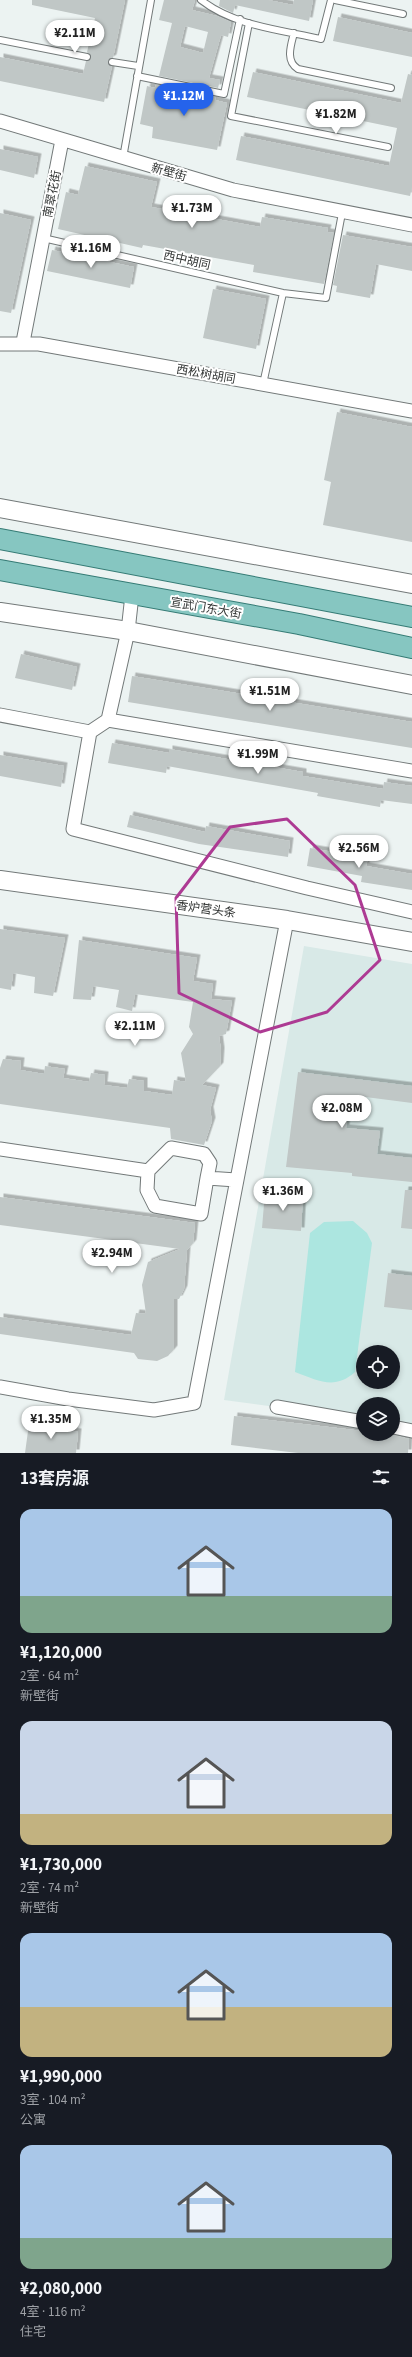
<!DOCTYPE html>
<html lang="zh">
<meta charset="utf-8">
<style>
:root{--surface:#171b24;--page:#20242c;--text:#f1f3f6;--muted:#9ea1a6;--accent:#2563eb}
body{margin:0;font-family:"Source Sans 3","Noto Sans SC",sans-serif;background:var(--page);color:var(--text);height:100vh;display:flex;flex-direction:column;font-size:15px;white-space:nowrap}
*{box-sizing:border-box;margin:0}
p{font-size:13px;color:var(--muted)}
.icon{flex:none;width:22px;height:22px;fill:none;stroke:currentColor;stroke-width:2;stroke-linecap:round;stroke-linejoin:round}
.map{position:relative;height:1453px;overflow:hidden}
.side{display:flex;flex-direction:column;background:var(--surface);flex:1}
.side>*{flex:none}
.controls{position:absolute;left:356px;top:1345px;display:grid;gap:8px}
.controls a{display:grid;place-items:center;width:44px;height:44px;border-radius:50%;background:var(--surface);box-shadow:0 2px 6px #0003;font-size:20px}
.price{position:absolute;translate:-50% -34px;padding:0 9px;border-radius:14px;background:#fff;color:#222;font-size:13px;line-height:26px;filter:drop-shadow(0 1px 2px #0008)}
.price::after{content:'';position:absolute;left:50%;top:24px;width:12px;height:9px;margin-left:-6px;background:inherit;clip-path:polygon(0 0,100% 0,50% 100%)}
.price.selected{background:var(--accent);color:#fff}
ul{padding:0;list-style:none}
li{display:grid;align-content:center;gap:8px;height:212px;padding:0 20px}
li span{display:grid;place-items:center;height:124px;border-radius:12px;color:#555}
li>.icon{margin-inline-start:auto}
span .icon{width:72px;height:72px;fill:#fffc;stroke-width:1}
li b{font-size:17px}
h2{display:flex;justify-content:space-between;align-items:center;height:48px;padding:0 20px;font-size:17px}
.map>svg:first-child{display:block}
.built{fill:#d8e9e7;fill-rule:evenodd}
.green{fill:#ace6e0}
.building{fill:#c0c7c6;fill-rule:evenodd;filter:url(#shadow)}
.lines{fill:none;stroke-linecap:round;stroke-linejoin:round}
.lane-casing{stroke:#737979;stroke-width:8}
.street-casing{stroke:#737979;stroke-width:15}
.secondary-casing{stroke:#737979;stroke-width:20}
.primary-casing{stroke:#357b75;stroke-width:22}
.lane{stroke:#fff;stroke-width:6}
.street{stroke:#fff;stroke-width:13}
.secondary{stroke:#fff;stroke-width:18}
.primary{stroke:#86c6c1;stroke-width:20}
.marked{fill:none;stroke:#ad3a93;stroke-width:3;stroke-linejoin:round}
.labels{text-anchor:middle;stroke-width:4;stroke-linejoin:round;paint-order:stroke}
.street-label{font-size:12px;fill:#323534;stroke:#fff}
</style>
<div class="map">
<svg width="412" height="1453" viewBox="0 0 412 1453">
<defs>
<filter id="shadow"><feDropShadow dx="3.5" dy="-3.5" stdDeviation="0" flood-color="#0004"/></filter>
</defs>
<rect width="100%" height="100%" fill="#ecf3f2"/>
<!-- built -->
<path class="built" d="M304,946L412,964V1426L393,1424V1404H363V1419L224,1400ZM363,1352H393V1382H363Z"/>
<!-- green -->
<path class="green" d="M353,1221L367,1233L372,1243L355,1372C335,1390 319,1381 295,1372L310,1233L324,1222Z"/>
<!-- building -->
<path class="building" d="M32,0H125L113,58L108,61L112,66L104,102L0,81V57L83,74L86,61L91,58L87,52L95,18L32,5Z
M164,0H195L192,10L217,16L231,22L228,37L221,35L209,78L220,80L218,88L159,76L172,23L159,20ZM185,26L208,32L203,53L180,47Z
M220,0H268L293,5L294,0H313L309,21L235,5L233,13L219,6Z
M338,17L412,33V57L333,41Z
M253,72L401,103L408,74L412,75V187L410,196L236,160L241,136L389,166L397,128L247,97Z
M156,85L216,97L215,100L227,103L217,150L152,138L153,127L140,124L147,86L155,88Z
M0,149L38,157L34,178L0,170Z
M85,166L157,182L151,207L260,227L262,217L328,228L327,232L334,233L324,284L253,272L254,265L143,245L142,248L58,229L66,192L78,195Z
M0,213L31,220L11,313L0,311Z
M343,235L412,247V271L376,264L370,298L336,292L337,286L333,285Z
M52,250L134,267L130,288L47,271Z
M213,289L266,299L256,349L203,338Z
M337,412L412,427V542L323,525L331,482L324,480Z
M21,654L77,667L72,690L15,678Z
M132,676L412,722V748L128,702Z
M112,743L169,753V749L303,772V776L383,789L384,782L412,786V804L381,800L380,807L317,796L318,793L167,766L166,773L108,763Z
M0,755L64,766L61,787L0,776Z
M130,815L205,832L206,826L290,841L288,857L199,844L127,827Z
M310,848L368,858L366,866L412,874V890L361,882L362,876L307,866Z
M0,929L65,938L53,996L34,993L35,977L13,973L11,990L0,988Z
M79,940L197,958L193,981L213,984L211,999L232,1001L226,1034L219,1036L221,1051L220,1066L202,1085L216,1088L210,1110L212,1121L204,1145L171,1139L170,1128L0,1104V1068L3,1059L21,1061L20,1070L44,1074L45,1066L65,1069L63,1078L89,1082L91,1073L105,1075L104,1085L127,1088L129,1079L144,1081V1091L172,1095L174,1080L186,1082L181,1053L193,1034L189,1027L193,1002L135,994L132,1011L116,1007L119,990L93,986L91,1000L73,999Z
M298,1072L412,1086V1103L350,1095L346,1128L380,1131L377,1154L412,1158V1182L352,1176V1173L286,1167Z
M405,1190H412V1229L401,1228Z
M265,1192L303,1195L301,1231L262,1228Z
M0,1197L195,1223L193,1243L187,1250L184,1289L179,1299H174V1349L168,1356L157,1361L138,1359L134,1353L0,1334V1317L131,1335L136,1313L146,1314L142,1285L148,1262L180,1249L0,1225Z
M388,1273L412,1276V1310L384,1307Z
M234,1416L363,1431V1434H390L409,1439L408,1453H298L231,1445Z
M29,1424L78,1432L76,1453H25Z"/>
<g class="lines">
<!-- lane casing -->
<g class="lane-casing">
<path id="lane" d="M201,0C234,26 281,30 321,39L331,0
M335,0L403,14
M249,23L231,116L388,147
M294,33C291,45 285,61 298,69L391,88
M0,40L87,57
M112,62L138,66
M137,76L224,94L240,19
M123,158L151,0
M43,238L283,293L326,298L342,213
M263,384L283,293"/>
</g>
<!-- street casing -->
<g class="street-casing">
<path id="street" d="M0,121L233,190L412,225
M23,342L62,140
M0,344H39L412,411
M0,715L90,732L108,720L412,771
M108,720L128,631L132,595
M90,732L73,829L307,888L412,912
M0,1149L148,1171L171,1148L204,1154L210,1163L207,1178L236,1180
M148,1171L147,1190L155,1206L201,1214L207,1178
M0,1387L68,1399L154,1410L194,1403L287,920
M277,1407L363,1422
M393,1427L412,1431"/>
</g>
<!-- secondary casing -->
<g class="secondary-casing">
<path id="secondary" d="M0,508L412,584
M0,612L128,631L412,685
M0,880L287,920L412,942"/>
</g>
<!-- primary casing -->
<g class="primary-casing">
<path id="primary" d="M0,539L412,617
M0,570L299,624L412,648"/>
</g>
<!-- lane -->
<use href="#lane" class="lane"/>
<!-- street -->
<use href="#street" class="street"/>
<!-- secondary -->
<use href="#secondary" class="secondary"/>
<!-- primary -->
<use href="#primary" class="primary"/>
</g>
<!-- marked area -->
<path class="marked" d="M287,819L355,885L380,960L327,1012L260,1032L179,993L176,898L230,827Z"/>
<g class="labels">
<!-- street labels -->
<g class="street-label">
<text transform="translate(169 172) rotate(16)" y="4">新壁街</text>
<text transform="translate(52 194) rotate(-79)" y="4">南翠花街</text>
<text transform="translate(187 260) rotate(13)" y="4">西中胡同</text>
<text transform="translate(206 374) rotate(10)" y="4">西松树胡同</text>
<text transform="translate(206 608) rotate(10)" y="4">宣武门东大街</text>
<text transform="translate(206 909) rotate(8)" y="4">香炉营头条</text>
</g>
</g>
</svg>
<div class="controls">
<a><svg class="icon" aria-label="locate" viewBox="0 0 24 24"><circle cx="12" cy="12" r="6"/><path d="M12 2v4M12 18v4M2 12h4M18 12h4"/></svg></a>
<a><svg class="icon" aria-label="layers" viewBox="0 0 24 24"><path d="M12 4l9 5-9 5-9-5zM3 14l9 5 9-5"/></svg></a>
</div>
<b class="price" style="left:75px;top:54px">¥2.11M</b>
<b class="price selected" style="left:184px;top:117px">¥1.12M</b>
<b class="price" style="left:336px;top:135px">¥1.82M</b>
<b class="price" style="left:192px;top:229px">¥1.73M</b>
<b class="price" style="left:91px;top:269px">¥1.16M</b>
<b class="price" style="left:270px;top:712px">¥1.51M</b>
<b class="price" style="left:258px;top:775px">¥1.99M</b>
<b class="price" style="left:359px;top:869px">¥2.56M</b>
<b class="price" style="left:135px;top:1047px">¥2.11M</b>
<b class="price" style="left:342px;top:1129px">¥2.08M</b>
<b class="price" style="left:283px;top:1212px">¥1.36M</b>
<b class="price" style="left:112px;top:1274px">¥2.94M</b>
<b class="price" style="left:51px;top:1440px">¥1.35M</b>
</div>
<section class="side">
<h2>13套房源<svg class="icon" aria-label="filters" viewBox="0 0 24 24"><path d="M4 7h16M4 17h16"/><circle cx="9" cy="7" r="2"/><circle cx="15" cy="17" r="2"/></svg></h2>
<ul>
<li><span style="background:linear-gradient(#a9c7e8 70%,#7fa58c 0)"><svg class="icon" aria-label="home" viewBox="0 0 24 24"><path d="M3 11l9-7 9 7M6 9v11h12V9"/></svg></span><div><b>¥1,120,000</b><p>2室 · 64 m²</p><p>新壁街</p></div></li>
<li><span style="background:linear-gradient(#c9d6e8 75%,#c2b280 0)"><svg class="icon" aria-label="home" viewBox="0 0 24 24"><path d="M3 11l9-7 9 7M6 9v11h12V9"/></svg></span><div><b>¥1,730,000</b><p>2室 · 74 m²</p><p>新壁街</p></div></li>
<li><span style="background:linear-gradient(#a9c7e8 60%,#c2b280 0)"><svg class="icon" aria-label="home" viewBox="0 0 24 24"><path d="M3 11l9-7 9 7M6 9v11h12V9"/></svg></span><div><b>¥1,990,000</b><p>3室 · 104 m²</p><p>公寓</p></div></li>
<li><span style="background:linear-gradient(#a9c7e8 75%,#7fa58c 0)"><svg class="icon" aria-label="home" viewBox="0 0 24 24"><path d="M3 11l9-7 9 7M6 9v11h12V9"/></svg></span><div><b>¥2,080,000</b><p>4室 · 116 m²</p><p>住宅</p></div></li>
</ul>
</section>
